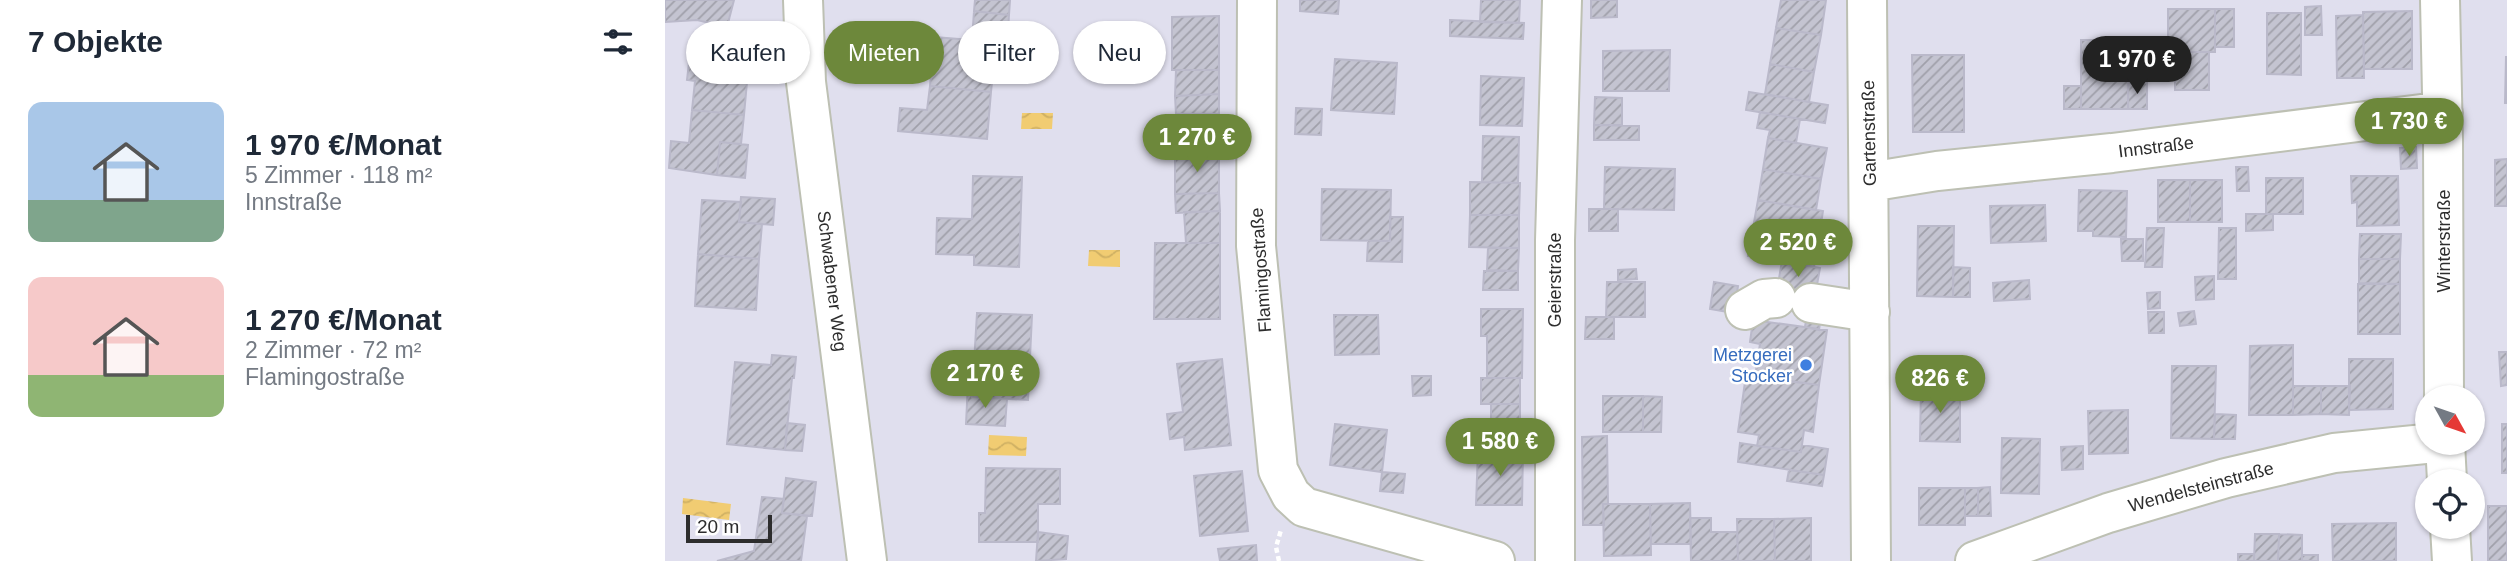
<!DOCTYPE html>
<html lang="de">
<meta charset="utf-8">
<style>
:root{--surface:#fff;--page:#f6f6f7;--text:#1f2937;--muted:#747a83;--accent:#6d883b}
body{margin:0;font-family:Arial,sans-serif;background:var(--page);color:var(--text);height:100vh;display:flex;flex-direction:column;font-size:26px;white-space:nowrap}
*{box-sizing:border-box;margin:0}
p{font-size:23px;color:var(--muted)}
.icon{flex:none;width:38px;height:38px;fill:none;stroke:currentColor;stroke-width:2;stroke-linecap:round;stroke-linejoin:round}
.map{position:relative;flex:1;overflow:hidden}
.details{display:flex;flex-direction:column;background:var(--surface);width:665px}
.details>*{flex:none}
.hud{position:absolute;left:21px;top:21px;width:665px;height:63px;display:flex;gap:14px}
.needle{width:46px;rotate:130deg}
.tools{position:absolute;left:1750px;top:385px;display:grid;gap:14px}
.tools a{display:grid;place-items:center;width:70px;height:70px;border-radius:50%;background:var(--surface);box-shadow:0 2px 5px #0004;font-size:35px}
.scale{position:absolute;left:21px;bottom:18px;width:86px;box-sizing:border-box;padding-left:7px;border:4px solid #2d2d2d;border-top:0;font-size:19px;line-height:24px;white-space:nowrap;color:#2d2d2d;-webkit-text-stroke:5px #fff;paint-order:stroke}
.price{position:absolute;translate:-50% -60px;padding:0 16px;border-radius:24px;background:var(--accent);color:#fff;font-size:23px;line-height:46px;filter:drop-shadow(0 2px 4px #0008)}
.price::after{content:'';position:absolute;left:50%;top:42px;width:21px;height:16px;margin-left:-10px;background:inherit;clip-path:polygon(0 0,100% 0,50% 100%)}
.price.selected{background:#222;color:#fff}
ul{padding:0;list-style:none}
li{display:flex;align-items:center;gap:21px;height:175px;padding:0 28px}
li span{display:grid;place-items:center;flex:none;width:196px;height:140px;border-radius:14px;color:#555}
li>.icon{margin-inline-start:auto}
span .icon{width:84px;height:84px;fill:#fffc;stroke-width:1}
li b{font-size:30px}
h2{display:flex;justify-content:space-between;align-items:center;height:84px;padding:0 28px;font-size:30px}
.tag{padding:0 24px;border-radius:32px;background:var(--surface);box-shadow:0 2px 5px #0004;font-size:24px;line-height:63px}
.tag.selected{background:var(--accent);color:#fff}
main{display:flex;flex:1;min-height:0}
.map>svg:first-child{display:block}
.water{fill:url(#water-waves)}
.building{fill:url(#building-hatch);stroke:#bab9ca;stroke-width:2}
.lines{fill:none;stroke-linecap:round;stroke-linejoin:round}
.minor-casing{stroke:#bdc0b3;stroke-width:42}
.path{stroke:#fff;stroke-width:4.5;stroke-dasharray:5 3.5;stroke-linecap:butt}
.minor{stroke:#fff;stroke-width:38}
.shop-dot{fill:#3f7fe0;stroke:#fff;stroke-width:2.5}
.labels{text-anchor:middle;stroke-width:5;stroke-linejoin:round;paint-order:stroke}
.street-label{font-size:18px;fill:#2d2d2d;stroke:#fff}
.shop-label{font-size:18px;fill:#366cbe;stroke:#fff;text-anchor:end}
</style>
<main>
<section class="details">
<h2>7 Objekte<svg class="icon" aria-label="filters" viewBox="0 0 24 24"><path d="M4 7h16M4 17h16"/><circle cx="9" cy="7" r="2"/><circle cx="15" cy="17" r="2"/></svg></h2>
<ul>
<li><span style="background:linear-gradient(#a9c7e8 70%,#7fa58c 0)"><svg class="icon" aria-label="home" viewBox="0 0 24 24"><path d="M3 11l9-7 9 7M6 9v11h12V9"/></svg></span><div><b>1 970 €/Monat</b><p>5 Zimmer · 118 m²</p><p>Innstraße</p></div></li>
<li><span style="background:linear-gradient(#f6c9c9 70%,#8fb573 0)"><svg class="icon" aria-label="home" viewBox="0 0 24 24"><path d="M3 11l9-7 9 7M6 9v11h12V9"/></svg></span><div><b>1 270 €/Monat</b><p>2 Zimmer · 72 m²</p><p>Flamingostraße</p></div></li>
</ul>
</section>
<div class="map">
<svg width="1842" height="561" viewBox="0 0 1842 561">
<defs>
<pattern id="water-waves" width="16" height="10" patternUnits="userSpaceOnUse" patternTransform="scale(1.75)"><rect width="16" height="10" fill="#f1cc72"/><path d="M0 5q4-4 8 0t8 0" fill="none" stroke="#cfb063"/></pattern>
<pattern id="building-hatch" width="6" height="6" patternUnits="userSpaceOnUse" patternTransform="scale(1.75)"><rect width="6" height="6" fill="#c4c4d1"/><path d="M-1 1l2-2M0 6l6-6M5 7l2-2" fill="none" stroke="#a0a0aa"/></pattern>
</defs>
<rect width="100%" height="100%" fill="#e0dfee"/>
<!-- water -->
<path class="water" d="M357,113H388L387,129H356Z
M424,250H455V267L423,266Z
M324,435L362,437L361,456L323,455Z
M18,498L66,504L64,520L17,514Z"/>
<!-- building -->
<path class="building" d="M0,0H69L62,27L32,20L0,22Z
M310,0H345L344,15L309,11Z
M635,0H674L673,14L635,11Z
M816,0H855L854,23L815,22Z
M926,0H952V17L926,18Z
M1116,0H1161L1156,35L1111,28Z
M1656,6L1657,35H1640V7Z
M1503,9H1550V52H1503Z
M1550,9H1569V47H1550Z
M309,11L344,15L343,31H337L336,43L307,40Z
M1747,11V69H1699L1698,12Z
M1602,13H1636V75L1602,74Z
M1698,15L1699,78H1672L1671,16Z
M554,16V70H507V17Z
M785,20L859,23L858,39L785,36Z
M1111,28L1156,35L1149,72L1105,64Z
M269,37L331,42L326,92L265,86Z
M1416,40H1464L1463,109H1416Z
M1005,50L1004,91H938V51Z
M65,52L94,55L92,83L63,81Z
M1510,52H1544V90H1510Z
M25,54L65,57L63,81L82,82L79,115L27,110L30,81L22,80Z
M1247,55H1299V132H1248Z
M1841,57H1842V103H1840Z
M670,59L732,63L729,114L666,110Z
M1105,64L1149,72L1144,102L1100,94Z
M511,70H554V94L510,96Z
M816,76L859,78L857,126L815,125Z
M1463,83H1482V109H1463Z
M265,86L326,92L322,139L233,131L235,108L262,110Z
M1399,86H1416V109H1399Z
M1084,92L1163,105L1160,123L1081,110Z
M554,94V114H511L510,96Z
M930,97L957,98V125H929Z
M631,108L657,109L656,135L630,134Z
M27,110L79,115L76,144L55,142L52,175L4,168L6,141L24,143Z
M1095,112L1135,119L1131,143L1103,138L1105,130L1092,128Z
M511,114H554V153L510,154Z
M929,125L974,126V140H929Z
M818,136L854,137L853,183L817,182Z
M1103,138L1162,148L1156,179L1098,169Z
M55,142L83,145L80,178L52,175Z
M1751,147L1752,168L1736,169L1735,148Z
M554,153V193L510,194V154Z
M1842,159V206H1830V160Z
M940,167L1010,169L1009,210L939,209Z
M1571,167H1583L1584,191H1572Z
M1098,169L1156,179L1151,210L1093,200Z
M308,176L357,177L354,267L309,265V255L271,254L272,218L307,219Z
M1686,176H1733L1734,225L1692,226V202L1687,203Z
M1601,178H1638V214H1601Z
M1493,180H1525V222H1493Z
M1525,180H1557V222H1525Z
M805,182L855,183L854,215H805Z
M657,189L726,190L725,241L656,240Z
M1414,190L1462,191L1461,237L1428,236V231H1413Z
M554,193L555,211L511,213L510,194Z
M76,197L110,199L108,225L74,222Z
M37,200L76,202L74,222L97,224L94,259L33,254Z
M1093,200L1158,211L1149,267L1083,256Z
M1380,205L1381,241L1326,243L1325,206Z
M924,209H953V231H924Z
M555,211V243H521L519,212Z
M1581,214H1608V230L1581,231Z
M805,215H854V248L804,247Z
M725,217H738L737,262L702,261L703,241H725Z
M1253,226H1289L1288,297L1252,296Z
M1482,228H1499L1497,267H1480Z
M1554,228H1571V279H1553Z
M1695,234H1736L1735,259H1694Z
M1456,239H1478V261H1457Z
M490,243H555V319H489Z
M823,248H854L853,271L822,270Z
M33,254L94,259L91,310L30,306Z
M1694,259H1735V284L1694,283Z
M1117,261L1155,268L1150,296L1112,290Z
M1288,267L1305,268V297H1288Z
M971,269L972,279L953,280V270Z
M819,271H853V290H818Z
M1549,276V299L1531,300L1530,277Z
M1364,280L1365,299L1329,301L1328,283Z
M942,282H980V317H941Z
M1049,282L1073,286L1069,313L1045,309Z
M1693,284H1735V334H1693Z
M1495,292V308L1483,309L1482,293Z
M816,309H858L857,378H822V336H816Z
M1529,311L1531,324L1515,326L1513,313Z
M1483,312H1499V333H1484Z
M312,313L367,315L363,400L307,397Z
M1142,314L1156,316L1154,330L1140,327Z
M669,315H713L714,354L670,355Z
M921,317H949V339H920Z
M1088,320L1162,330L1154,385L1090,377L1095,344L1085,342Z
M1628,345V415H1584L1585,346Z
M1834,352H1842V385L1836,386Z
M107,355L131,357L129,378H127L120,450L62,444L70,362L106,365Z
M557,359L566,445L520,450L519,437L505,439L502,414L518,412L512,364Z
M1684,359H1728V409L1684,410Z
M1507,366H1551L1549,439L1506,438Z
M1081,375L1154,385L1148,432L1139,430L1136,452L1092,446L1094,435L1073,432Z
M747,376H766V395L748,396Z
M816,378H855V404H816Z
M303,383L308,384L307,397L342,399L340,426L301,424Z
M1628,386H1656V414L1628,415Z
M1656,386H1685L1684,415L1656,414Z
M1256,387L1295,388V442L1255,441Z
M938,396H978V432H938Z
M978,396L997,397L996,432H978Z
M826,404H855V436H826Z
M1463,410V453L1424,454L1423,411Z
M1550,414L1571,415L1570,439H1549Z
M122,423L140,425L137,451L120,450Z
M670,424L722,430L717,472L665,465Z
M1837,424H1842V473H1837Z
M942,436L943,504H938L939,525H918L917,437Z
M1337,438L1375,439L1374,494L1336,493Z
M1075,443L1136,452L1137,445L1163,449L1159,475L1073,462Z
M1418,446V469L1397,470L1396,447Z
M813,450L858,451L857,505H811Z
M321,468L395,469V504H373V542H314V513H320Z
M1124,470L1159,475L1157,486L1122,481Z
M577,471L583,531L535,536L529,476Z
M717,472L740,474L738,493L715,491Z
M121,478L151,482L147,516L117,513Z
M1325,487L1326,516H1313V488Z
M1254,488H1300V525H1254Z
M1300,488H1313V516H1300Z
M97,497L119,499L117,513L142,516L136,561H52L89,551Z
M1025,503L1026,544H986L985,504Z
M938,504H985L986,555L939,556Z
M1823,506H1842V561H1823Z
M1025,518H1046V532H1072L1073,561H1026Z
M1146,518V561H1110L1109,519Z
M1072,519H1109L1110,561H1073Z
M1731,523V561H1668L1667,524Z
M373,532L403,536L401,559L371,561Z
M1590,534H1614L1613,561H1589Z
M1614,534L1637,535V561H1613Z
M591,545L592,561H555L553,549Z
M1573,554H1589V561H1573Z
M1637,555H1653V561H1637Z"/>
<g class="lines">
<!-- minor casing -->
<g class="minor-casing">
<path id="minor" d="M138,0L141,82L202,561
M592,0L591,246L613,470L626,495L639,507L830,561
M1202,0L1206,561
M1775,0L1778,140L1779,397
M1204,182L1272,171L1447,153L1756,114L1778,113
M1146,303L1205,312
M1080,310L1099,299L1111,298
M1780,443L1782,481
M1785,527L1787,561
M890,561V240L897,0
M1310,561L1443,513L1561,478L1669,453L1770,443"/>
</g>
<!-- path -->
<path class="path" d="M614,561L611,547L616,530"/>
<!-- minor -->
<use href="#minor" class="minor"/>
</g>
<!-- markers -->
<circle class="shop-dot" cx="1141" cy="365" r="7"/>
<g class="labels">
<!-- street labels -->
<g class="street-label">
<text transform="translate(1204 133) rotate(-91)" y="6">Gartenstraße</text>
<text transform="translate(1491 147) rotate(-7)" y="6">Innstraße</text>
<text transform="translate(1779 241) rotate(-90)" y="6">Winterstraße</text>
<text transform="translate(596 270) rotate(-94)" y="6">Flamingostraße</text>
<text transform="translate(890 280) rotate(-90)" y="6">Geierstraße</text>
<text transform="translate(167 281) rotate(83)" y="6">Schwabener Weg</text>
<text transform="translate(1536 487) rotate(-15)" y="6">Wendelsteinstraße</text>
</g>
<!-- shop labels -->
<g class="shop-label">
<text x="1127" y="361">Metzgerei<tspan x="1127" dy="21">Stocker</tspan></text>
</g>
</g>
</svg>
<div class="tools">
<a><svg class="needle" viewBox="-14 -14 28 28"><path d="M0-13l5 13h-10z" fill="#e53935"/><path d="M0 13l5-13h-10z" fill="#747a83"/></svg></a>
<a><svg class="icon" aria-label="locate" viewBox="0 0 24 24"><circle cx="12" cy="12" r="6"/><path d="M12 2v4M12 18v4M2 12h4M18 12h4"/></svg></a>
</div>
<div class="scale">20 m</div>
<b class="price selected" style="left:1472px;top:96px">1 970 €</b>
<b class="price" style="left:1744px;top:158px">1 730 €</b>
<b class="price" style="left:532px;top:174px">1 270 €</b>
<b class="price" style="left:1133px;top:279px">2 520 €</b>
<b class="price" style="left:320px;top:410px">2 170 €</b>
<b class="price" style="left:1275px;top:415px">826 €</b>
<b class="price" style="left:835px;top:478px">1 580 €</b>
<div class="hud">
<a class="tag">Kaufen</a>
<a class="tag selected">Mieten</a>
<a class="tag">Filter</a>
<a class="tag">Neu</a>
</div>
</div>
</main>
